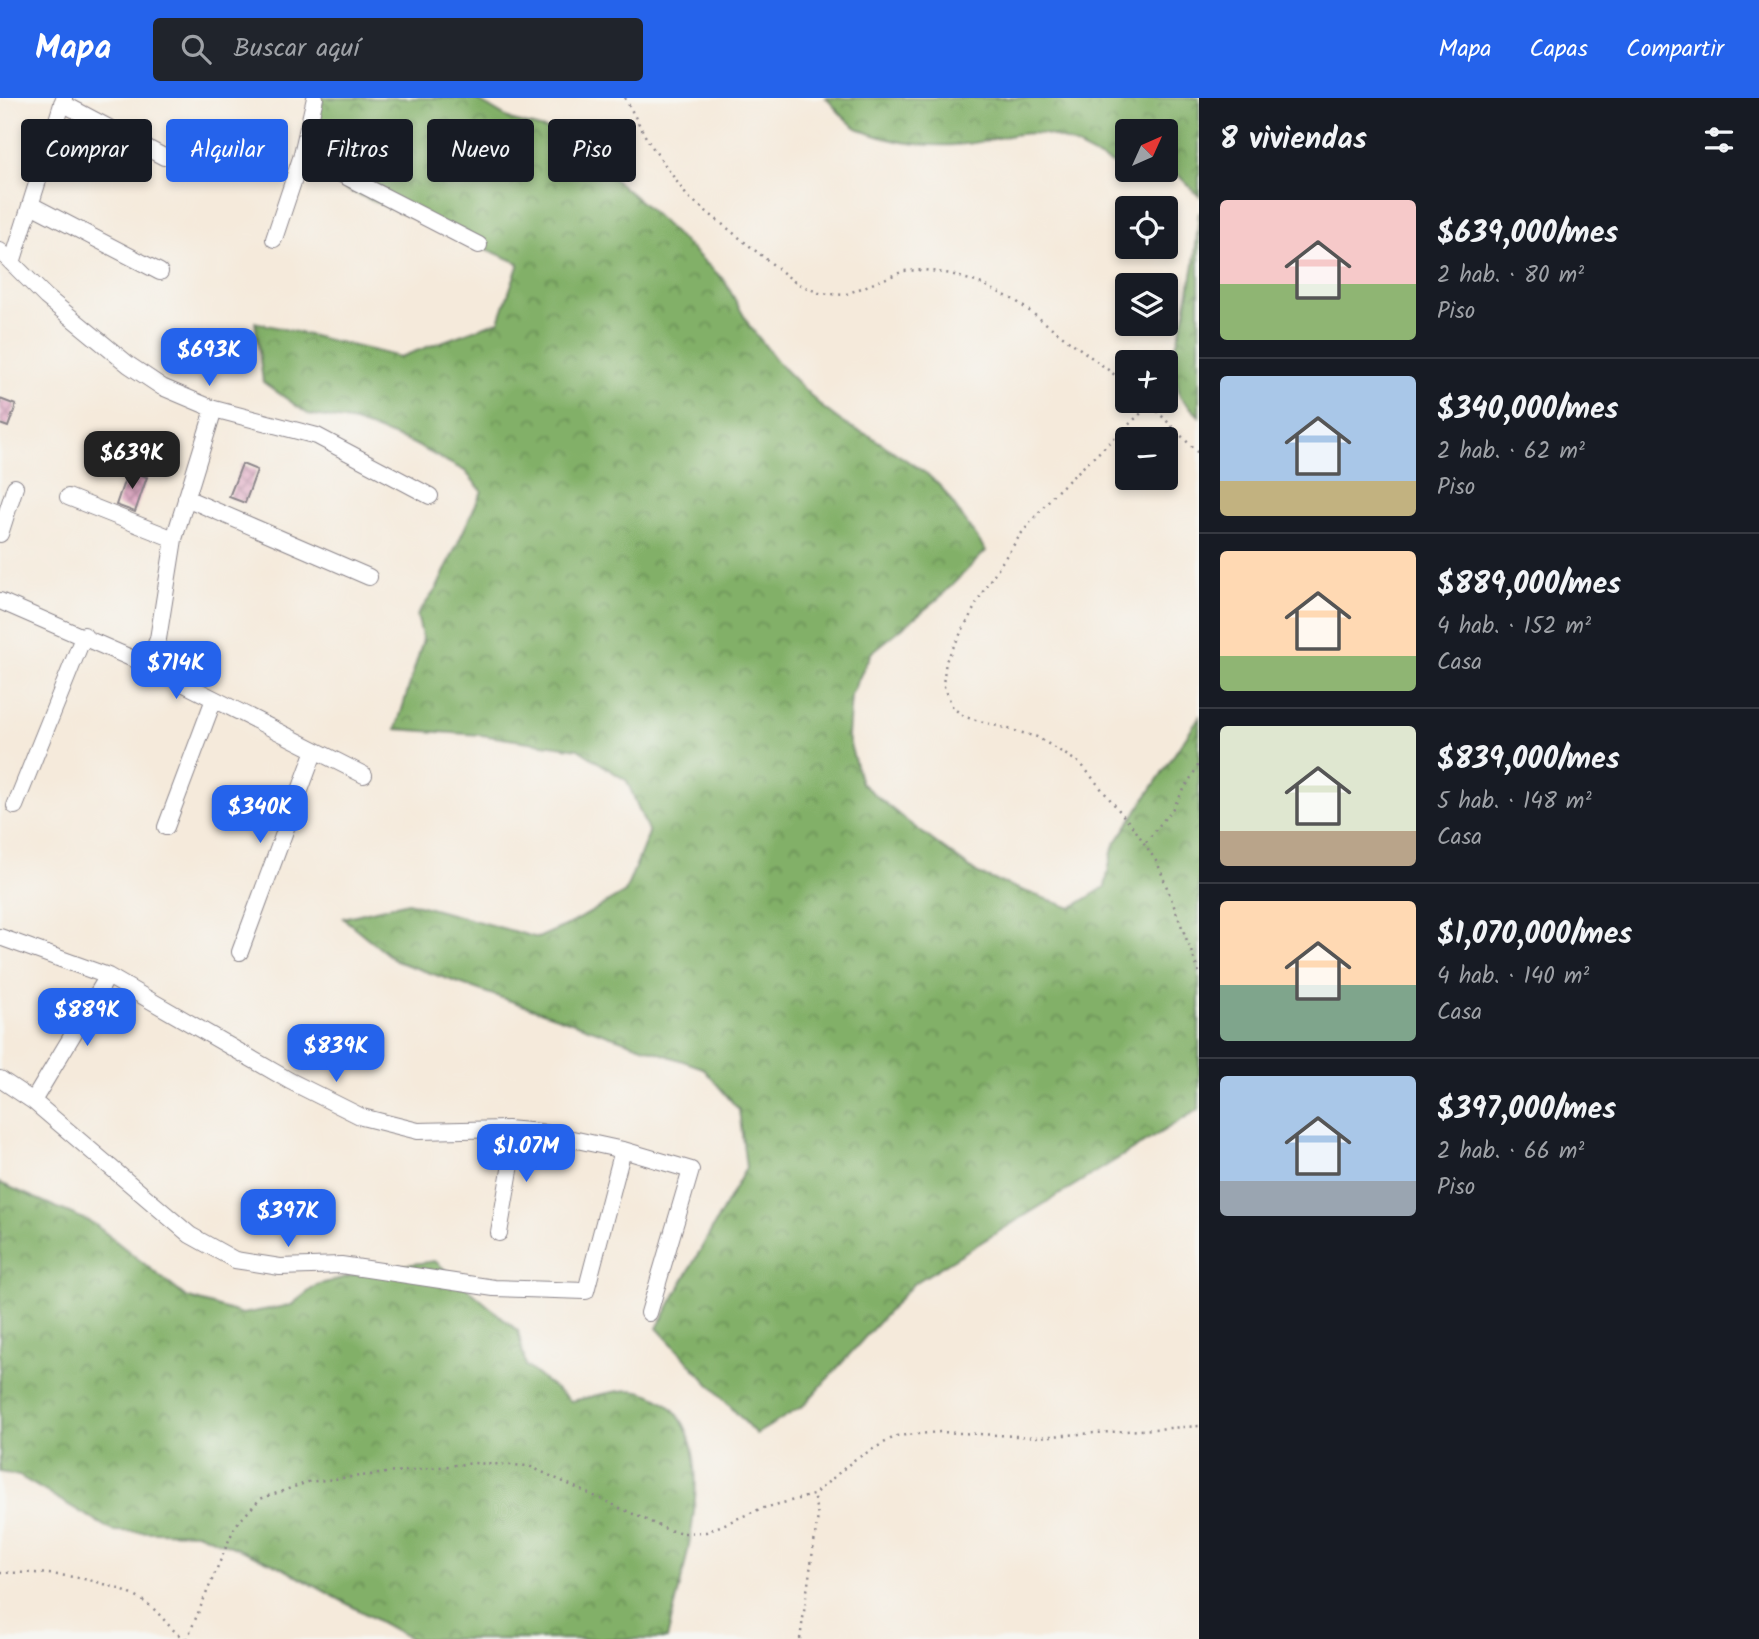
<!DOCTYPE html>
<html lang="es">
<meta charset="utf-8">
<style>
:root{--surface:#171b24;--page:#20242c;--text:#f1f3f6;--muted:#9ea1a6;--line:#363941;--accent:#2563eb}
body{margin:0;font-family:Kalam,sans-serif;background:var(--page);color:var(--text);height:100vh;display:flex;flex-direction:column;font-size:26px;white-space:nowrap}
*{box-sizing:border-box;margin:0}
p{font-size:23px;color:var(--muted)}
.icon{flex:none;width:38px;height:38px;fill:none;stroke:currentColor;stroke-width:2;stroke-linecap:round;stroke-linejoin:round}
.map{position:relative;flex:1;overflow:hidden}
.drawer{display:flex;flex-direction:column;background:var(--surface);width:560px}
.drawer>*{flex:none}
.banner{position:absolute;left:21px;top:21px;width:665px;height:63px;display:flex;gap:14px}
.needle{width:46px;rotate:45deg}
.fabs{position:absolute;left:1115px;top:21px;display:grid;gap:14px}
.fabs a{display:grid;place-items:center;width:63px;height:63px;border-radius:7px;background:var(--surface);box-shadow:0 4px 10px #0003;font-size:35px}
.price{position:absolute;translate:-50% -60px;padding:0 16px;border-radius:14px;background:var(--accent);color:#fff;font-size:23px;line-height:46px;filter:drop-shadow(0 2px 4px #0008)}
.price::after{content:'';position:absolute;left:50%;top:42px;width:21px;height:16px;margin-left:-10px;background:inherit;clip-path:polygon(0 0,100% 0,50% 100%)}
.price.current{background:#222;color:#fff}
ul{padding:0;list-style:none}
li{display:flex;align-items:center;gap:21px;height:175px;padding:0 21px}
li+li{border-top:2px solid var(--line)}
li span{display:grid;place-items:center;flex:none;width:196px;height:140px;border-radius:7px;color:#555}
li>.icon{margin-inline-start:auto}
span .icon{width:84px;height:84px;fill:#fffc;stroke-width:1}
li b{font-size:30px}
h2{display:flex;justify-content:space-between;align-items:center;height:84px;padding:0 21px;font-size:30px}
.tag{padding:0 24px;border-radius:7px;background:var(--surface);box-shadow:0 4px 10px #0003;font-size:24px;line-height:63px}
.tag.current{background:var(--accent);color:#fff}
header{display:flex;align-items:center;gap:42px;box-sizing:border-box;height:98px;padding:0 35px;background:var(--accent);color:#fff}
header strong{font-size:33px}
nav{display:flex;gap:38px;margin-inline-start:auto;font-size:24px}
.search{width:490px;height:63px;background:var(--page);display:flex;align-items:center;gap:18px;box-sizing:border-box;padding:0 24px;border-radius:7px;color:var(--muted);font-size:26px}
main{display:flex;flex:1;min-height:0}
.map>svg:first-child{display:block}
.forest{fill:url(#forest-crowns);stroke:#526952;stroke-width:2}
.building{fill:url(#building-cross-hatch)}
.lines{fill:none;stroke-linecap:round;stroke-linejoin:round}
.street-casing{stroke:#8c868b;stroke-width:18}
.path{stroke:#8c868b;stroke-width:2.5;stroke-dasharray:2 5;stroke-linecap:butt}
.street{stroke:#fff;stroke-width:16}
</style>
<header>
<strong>Mapa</strong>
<div class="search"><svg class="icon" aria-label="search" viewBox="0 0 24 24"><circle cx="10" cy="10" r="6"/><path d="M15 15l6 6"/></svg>Buscar aquí</div>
<nav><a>Mapa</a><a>Capas</a><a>Compartir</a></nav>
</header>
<main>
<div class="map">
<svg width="1199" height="1541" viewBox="0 0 1199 1541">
<defs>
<pattern id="forest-crowns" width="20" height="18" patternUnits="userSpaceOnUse" patternTransform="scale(1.75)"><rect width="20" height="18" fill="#82b068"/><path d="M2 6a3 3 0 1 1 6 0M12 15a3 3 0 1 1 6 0" fill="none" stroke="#6a8f57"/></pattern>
<pattern id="building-cross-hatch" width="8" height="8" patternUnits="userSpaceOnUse" patternTransform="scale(1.75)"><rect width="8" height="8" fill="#e1adc6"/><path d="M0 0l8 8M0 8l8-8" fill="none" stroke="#b68ca2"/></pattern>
</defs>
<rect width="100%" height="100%" fill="#f6f6f2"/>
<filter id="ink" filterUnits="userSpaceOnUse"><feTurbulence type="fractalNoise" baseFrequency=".0143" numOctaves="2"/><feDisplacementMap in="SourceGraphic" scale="14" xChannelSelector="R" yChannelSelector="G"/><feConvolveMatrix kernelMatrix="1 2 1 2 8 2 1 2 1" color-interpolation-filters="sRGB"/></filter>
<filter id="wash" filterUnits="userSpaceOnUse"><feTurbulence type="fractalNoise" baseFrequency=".00686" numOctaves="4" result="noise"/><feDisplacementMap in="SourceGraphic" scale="28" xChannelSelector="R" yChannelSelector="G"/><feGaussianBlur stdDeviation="1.57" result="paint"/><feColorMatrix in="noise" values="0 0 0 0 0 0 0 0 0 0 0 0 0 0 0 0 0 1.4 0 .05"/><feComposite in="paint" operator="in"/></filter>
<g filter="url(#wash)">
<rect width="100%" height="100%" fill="#f5eadb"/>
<!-- forest -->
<path class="forest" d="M322,0H474L513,23L560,35L649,111L724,182L749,227L781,268L822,309L846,327L870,338L927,376L942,390L986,453L939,500L871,555L851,597L848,639L861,685L904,721L978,776L1071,810L1105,789L1113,749L1199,619V1011L913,1186L803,1308L756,1336L657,1230L746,1070L739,1012L703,970L396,863L343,820L408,804L538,840L572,825L625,794L649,735L627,683L578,651L481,637L396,631L423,542L417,517L437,490L482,393L465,373L412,345L355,324L308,316L263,284L255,224L400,259L499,223L519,165L345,91L315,51Z
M826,0H1199V98L1176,75L1139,72H1166V33H1127V70C1101,66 1075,41 1043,36C1021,33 1000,40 979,44C941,51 892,47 857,30C846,24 835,9 826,0Z
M1199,114V318L1180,299L1172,262L1184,219L1194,167Z
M0,1085L93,1125L186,1199L242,1216L291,1207L317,1187L375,1171L435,1163L518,1233L526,1268L571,1303C588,1300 624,1289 639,1293C737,1316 681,1477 667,1541H411L275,1466L199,1435L113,1433L19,1378L0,1374Z"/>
<g id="blocks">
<!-- building -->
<path class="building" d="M0,301L16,307L8,329L0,326Z
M242,366L257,372L245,405L229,399Z
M128,372L147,379L135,414L116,407Z"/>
</g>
</g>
<g filter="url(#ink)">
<use href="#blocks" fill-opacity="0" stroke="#8c868b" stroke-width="2"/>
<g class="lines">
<!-- street casing -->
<g class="street-casing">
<path id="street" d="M62,5L164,59
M301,60L341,76L479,147
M31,107L160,174
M274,141L301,60L315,0
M0,153L46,199L129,267L162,289L214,311L317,338L430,398
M12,165L64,0
M68,399L174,441
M186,400L369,479
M0,436L15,389
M0,503L147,567L364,677
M147,567L158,541L174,441L214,311
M15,708L84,537
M166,729L214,601
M0,839L108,878L290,983L362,1019L418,1033L507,1031L540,1034L623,1052L691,1072L649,1215
M240,854L315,652
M0,981L33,1003L190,1137L235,1162L280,1169L341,1167L494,1190L586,1193L623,1052
M33,1003L108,878
M499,1135L517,1032"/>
</g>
<!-- path -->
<path class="path" d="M625,0L648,43L687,98L796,185L819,195L844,197L904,173L924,172L951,176L982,186L1016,203L1127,286
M1147,303L1199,356
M1151,306L1054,396L1021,436L986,488L946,563L943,586L953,610L965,619L1037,639L1081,666L1136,733L1158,766L1199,874
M1146,744L1173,710L1199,666
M0,1475C47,1473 110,1479 149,1507C162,1517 171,1533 185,1541
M187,1541L235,1428L260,1401L308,1384L474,1365L529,1368L668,1432L684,1435L706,1434L760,1411L813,1397L854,1362L896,1338L940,1334L1036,1339L1199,1328
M800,1541L818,1418L813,1397"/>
<!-- street -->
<use href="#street" class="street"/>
</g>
</g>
</svg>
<div class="fabs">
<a><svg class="needle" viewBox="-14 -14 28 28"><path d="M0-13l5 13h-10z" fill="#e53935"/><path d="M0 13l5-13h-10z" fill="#9ea1a6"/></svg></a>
<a><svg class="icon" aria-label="locate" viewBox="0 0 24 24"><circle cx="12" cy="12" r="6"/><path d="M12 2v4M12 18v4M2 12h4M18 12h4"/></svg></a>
<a><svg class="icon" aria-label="layers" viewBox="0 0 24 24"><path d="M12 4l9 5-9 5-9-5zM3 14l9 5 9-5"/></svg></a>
<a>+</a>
<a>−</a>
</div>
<b class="price" style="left:209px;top:290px">$693K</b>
<b class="price current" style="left:132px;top:393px">$639K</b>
<b class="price" style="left:176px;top:603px">$714K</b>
<b class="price" style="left:260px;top:747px">$340K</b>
<b class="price" style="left:87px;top:950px">$889K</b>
<b class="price" style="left:336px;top:986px">$839K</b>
<b class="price" style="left:526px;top:1086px">$1.07M</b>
<b class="price" style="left:288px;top:1151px">$397K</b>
<div class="banner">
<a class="tag">Comprar</a>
<a class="tag current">Alquilar</a>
<a class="tag">Filtros</a>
<a class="tag">Nuevo</a>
<a class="tag">Piso</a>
</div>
</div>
<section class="drawer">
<h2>8 viviendas<svg class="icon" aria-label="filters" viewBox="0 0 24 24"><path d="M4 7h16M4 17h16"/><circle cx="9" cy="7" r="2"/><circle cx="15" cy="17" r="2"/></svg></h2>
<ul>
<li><span style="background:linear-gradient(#f6c9c9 60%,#8fb573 0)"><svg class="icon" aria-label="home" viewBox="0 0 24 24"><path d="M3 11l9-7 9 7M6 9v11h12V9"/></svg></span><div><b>$639,000/mes</b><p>2 hab. · 80 m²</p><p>Piso</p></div></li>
<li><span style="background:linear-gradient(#a9c7e8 75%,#c2b280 0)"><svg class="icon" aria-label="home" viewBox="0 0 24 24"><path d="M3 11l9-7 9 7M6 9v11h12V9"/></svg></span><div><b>$340,000/mes</b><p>2 hab. · 62 m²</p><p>Piso</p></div></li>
<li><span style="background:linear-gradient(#ffd9b3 75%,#8fb573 0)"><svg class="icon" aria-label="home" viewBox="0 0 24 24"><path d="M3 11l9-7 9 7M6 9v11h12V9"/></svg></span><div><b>$889,000/mes</b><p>4 hab. · 152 m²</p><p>Casa</p></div></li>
<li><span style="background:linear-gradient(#dfe7d0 75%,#b9a48a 0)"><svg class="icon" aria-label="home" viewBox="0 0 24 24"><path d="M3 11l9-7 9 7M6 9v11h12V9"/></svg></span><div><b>$839,000/mes</b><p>5 hab. · 148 m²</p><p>Casa</p></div></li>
<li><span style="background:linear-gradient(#ffd9b3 60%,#7fa58c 0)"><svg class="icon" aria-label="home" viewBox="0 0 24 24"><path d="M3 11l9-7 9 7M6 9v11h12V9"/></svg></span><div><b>$1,070,000/mes</b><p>4 hab. · 140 m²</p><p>Casa</p></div></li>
<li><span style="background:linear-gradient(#a9c7e8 75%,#9aa5b1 0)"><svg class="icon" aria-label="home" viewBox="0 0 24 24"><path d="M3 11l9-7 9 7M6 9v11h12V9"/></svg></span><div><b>$397,000/mes</b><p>2 hab. · 66 m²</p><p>Piso</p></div></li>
</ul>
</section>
</main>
